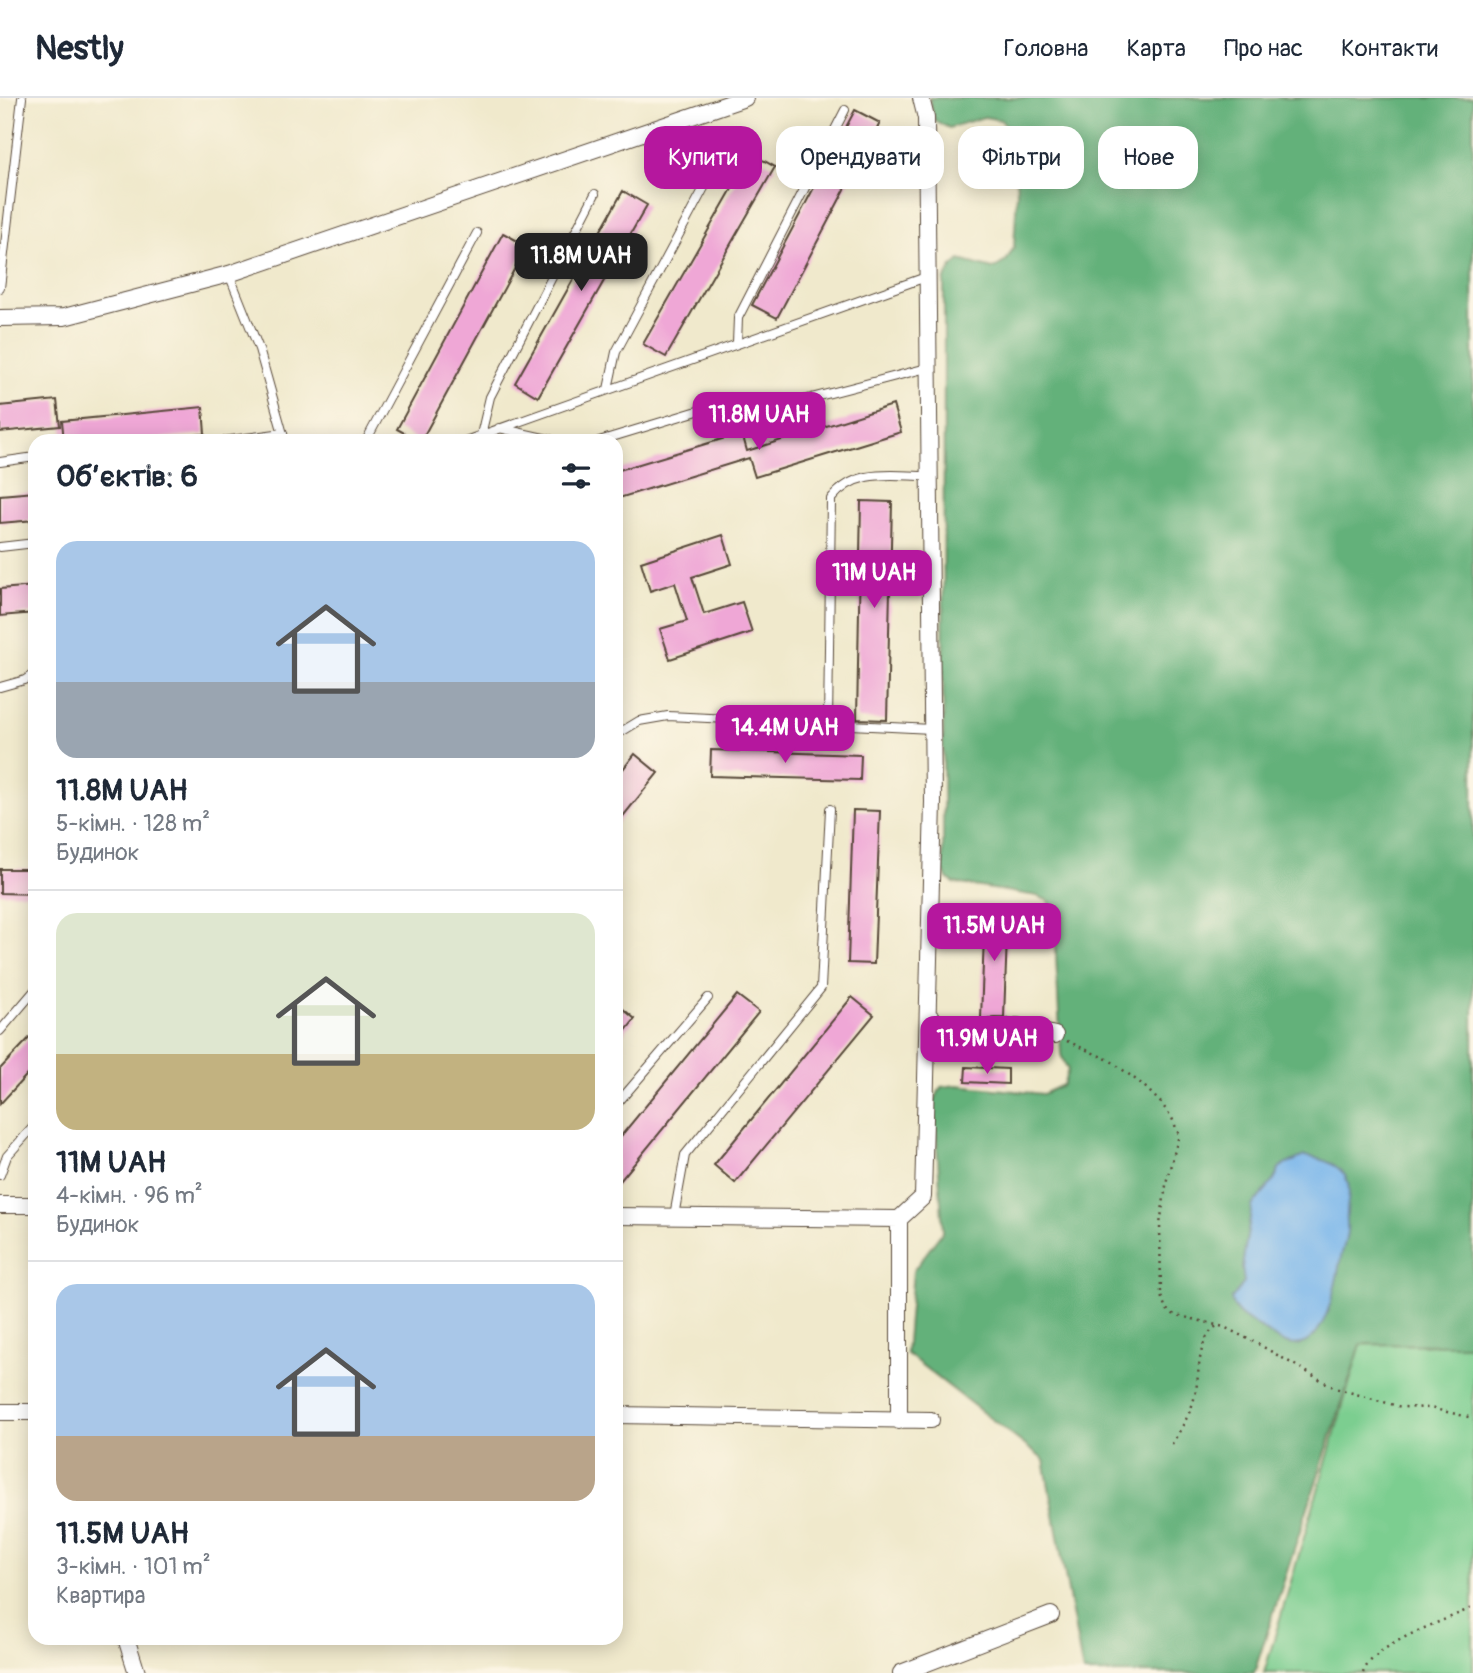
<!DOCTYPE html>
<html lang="uk">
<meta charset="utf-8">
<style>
:root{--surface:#fff;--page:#f2f2f3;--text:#1f2937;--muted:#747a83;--line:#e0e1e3;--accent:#b5179e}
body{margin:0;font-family:Pangolin,sans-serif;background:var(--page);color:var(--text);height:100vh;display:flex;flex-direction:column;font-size:26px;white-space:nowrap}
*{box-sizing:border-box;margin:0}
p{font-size:23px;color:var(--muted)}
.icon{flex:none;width:38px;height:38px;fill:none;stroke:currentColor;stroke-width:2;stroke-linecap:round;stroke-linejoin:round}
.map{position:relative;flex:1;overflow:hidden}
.details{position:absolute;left:28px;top:336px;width:595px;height:1211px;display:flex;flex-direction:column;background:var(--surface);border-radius:21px;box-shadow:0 4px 18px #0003}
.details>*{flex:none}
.banner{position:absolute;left:644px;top:28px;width:665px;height:63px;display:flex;gap:14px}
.price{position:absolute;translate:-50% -60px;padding:0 16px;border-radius:14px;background:var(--accent);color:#fff;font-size:23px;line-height:46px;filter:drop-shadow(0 2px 4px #0008)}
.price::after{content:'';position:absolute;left:50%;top:42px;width:21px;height:16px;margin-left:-10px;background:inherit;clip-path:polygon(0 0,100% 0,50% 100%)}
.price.on{background:#222;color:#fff}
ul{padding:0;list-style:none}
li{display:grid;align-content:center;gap:14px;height:371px;padding:0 28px}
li+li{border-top:2px solid var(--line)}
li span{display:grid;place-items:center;height:217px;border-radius:21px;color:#555}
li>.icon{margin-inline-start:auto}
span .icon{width:126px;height:126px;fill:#fffc;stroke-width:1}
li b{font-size:30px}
h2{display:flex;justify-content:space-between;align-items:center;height:84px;padding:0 28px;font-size:30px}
.chip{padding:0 24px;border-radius:21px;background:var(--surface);box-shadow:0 4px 18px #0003;font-size:24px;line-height:63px}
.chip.on{background:var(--accent);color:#fff}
header{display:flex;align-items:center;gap:42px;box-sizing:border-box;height:98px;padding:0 35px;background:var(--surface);border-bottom:2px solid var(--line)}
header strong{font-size:33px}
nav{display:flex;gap:38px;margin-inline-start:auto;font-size:24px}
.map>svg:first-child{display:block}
.green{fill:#7bce90;stroke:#5b7c57;stroke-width:2}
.forest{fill:#64b17a;stroke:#506e4c;stroke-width:2}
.water{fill:#79b6eb;stroke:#5a7084;stroke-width:2}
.building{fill:#efa7d6}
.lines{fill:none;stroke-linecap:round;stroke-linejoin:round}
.service-casing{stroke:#564738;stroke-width:10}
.minor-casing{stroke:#564738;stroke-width:18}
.path{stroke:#564738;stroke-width:2.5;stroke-dasharray:2 5;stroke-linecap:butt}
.service{stroke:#fff;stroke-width:8}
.minor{stroke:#fff;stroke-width:16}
</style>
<header>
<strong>Nestly</strong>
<nav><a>Головна</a><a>Карта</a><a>Про нас</a><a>Контакти</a></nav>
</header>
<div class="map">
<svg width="1473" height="1575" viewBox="0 0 1473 1575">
<rect width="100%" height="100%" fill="#fcf5e5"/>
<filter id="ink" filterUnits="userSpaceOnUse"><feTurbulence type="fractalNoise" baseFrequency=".0143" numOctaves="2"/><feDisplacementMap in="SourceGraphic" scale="14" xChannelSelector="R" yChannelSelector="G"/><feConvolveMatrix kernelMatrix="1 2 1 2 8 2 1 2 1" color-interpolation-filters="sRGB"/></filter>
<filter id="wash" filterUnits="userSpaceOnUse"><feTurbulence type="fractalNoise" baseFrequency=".00686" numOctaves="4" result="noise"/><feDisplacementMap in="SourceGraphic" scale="28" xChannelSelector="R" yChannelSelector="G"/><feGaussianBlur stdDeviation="1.57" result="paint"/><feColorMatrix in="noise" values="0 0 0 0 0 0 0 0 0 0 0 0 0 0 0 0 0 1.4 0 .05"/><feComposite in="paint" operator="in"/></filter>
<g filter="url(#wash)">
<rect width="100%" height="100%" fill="#f0e9cc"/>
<!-- green -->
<path class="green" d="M1361,1246L1473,1247V1575H1264Z"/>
<!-- forest -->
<path class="forest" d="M929,0H1473V1247L1361,1246L1254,1575H1083L1044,1362L906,1255L913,1173L943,1133L934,1004L941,989L957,987L1043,996L1063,987L1068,972L1061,957L1054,817L1049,803L1037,798L954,785L947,780L943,772L944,183L951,170L960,162L993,171L1006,163L1014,149L1017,95L1014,38L1001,22L984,19L949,30L935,23Z"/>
<!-- water -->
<path class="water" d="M1304,1058C1319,1060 1338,1065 1346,1079C1352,1091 1347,1103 1347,1116C1346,1122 1348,1127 1347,1132C1347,1141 1343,1150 1341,1159C1337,1181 1328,1235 1304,1245C1289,1251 1277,1241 1265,1233C1251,1223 1235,1219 1231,1201L1244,1185L1242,1169L1252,1108L1274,1082L1280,1069Z"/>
<g id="blocks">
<!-- building -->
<path class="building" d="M855,12L880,25L777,220L752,207Z
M752,56L775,69L666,259L643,246Z
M623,93L647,107L538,299L515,285Z
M503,135L527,148L421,343H419L397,331Z
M57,302L60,328L0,334V308Z
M893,307L901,334L755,379L749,360L616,401V373L742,335L747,353Z
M203,309L205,336L132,343H64L62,323Z
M35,394V422L0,425V397Z
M861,403L892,404L887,622L857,621Z
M723,437L732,466L692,479L704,516L742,504L752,534L670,561L660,531L687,523L675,485L650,493L641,464Z
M35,488V515L0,518V491Z
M711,652L861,657L860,682L710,678Z
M635,656L658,675L616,727V680Z
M853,712L880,713L874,866L848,865Z
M0,771H35V796L0,795Z
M985,810L1008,811L1004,919L985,921H981Z
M737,897L759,914L616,1088V1044Z
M852,899L874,917L735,1085L714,1067Z
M616,905L635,921L616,945Z
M35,934V968L0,1006V971Z
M966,969L1008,971V986L965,984Z"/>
</g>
</g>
<g filter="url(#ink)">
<use href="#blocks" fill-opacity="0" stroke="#564738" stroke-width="2"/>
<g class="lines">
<!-- service casing -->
<g class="service-casing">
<path id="service" d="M229,176L259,251L285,343
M0,190L22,0
M737,245L738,220L845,12
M608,291L616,254L720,60
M499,330L557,343
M481,337L490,299L595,96
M223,343L283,335
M366,343L477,135
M465,343L926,179
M599,343L714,308L729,309L746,317L927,270
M0,364L35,359
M0,449L35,445
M0,589L25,582L35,575
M828,626L831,401C857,369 892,378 929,378
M616,637L639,623L668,618L932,631
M0,933L35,892
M616,1007L708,900
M0,1077L7,1058L35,1027
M674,1118L685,1057L821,890L830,711"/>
</g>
<!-- minor casing -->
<g class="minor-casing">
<path id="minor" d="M0,220L64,219L229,176L745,0
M928,917L940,928L949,931L980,932L1017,928L1055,937
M0,1107H35
M616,1118L899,1121L923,1099L933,704L926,20L921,0
M0,1314H35
M616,1317L931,1322
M899,1323V1121
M126,1540L137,1575
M901,1575L1051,1517"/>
</g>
<!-- path -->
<path class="path" d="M1067,943L1111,963L1143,987L1161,1005L1172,1020L1179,1037L1167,1081L1160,1126L1161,1198L1166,1211L1173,1216L1224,1229L1258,1246L1335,1290L1401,1309L1430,1310L1473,1320
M1172,1346C1180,1332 1190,1317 1194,1301C1201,1277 1195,1242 1218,1227
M1363,1575C1374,1544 1444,1524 1473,1509"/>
<!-- service -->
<use href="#service" class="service"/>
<!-- minor -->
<use href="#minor" class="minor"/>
</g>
</g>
</svg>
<b class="price on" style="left:581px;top:195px">11.8M UAH</b>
<b class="price" style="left:759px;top:354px">11.8M UAH</b>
<b class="price" style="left:874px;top:512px">11M UAH</b>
<b class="price" style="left:785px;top:667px">14.4M UAH</b>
<b class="price" style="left:994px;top:865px">11.5M UAH</b>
<b class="price" style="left:987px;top:978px">11.9M UAH</b>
<div class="banner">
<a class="chip on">Купити</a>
<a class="chip">Орендувати</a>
<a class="chip">Фільтри</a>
<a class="chip">Нове</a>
</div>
<section class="details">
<h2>Об’єктів: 6<svg class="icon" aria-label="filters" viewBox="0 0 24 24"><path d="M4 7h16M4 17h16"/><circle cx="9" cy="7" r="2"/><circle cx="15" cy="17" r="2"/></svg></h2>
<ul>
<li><span style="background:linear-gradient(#a9c7e8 65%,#9aa5b1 0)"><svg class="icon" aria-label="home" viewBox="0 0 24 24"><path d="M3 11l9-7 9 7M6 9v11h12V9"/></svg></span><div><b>11.8M UAH</b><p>5-кімн. · 128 m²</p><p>Будинок</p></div></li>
<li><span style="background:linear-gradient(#dfe7d0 65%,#c2b280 0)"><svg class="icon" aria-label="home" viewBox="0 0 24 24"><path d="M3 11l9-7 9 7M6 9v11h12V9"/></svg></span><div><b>11M UAH</b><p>4-кімн. · 96 m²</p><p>Будинок</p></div></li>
<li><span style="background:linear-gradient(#a9c7e8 70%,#b9a48a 0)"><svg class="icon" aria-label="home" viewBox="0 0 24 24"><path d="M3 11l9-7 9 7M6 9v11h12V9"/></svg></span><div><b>11.5M UAH</b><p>3-кімн. · 101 m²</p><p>Квартира</p></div></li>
</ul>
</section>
</div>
